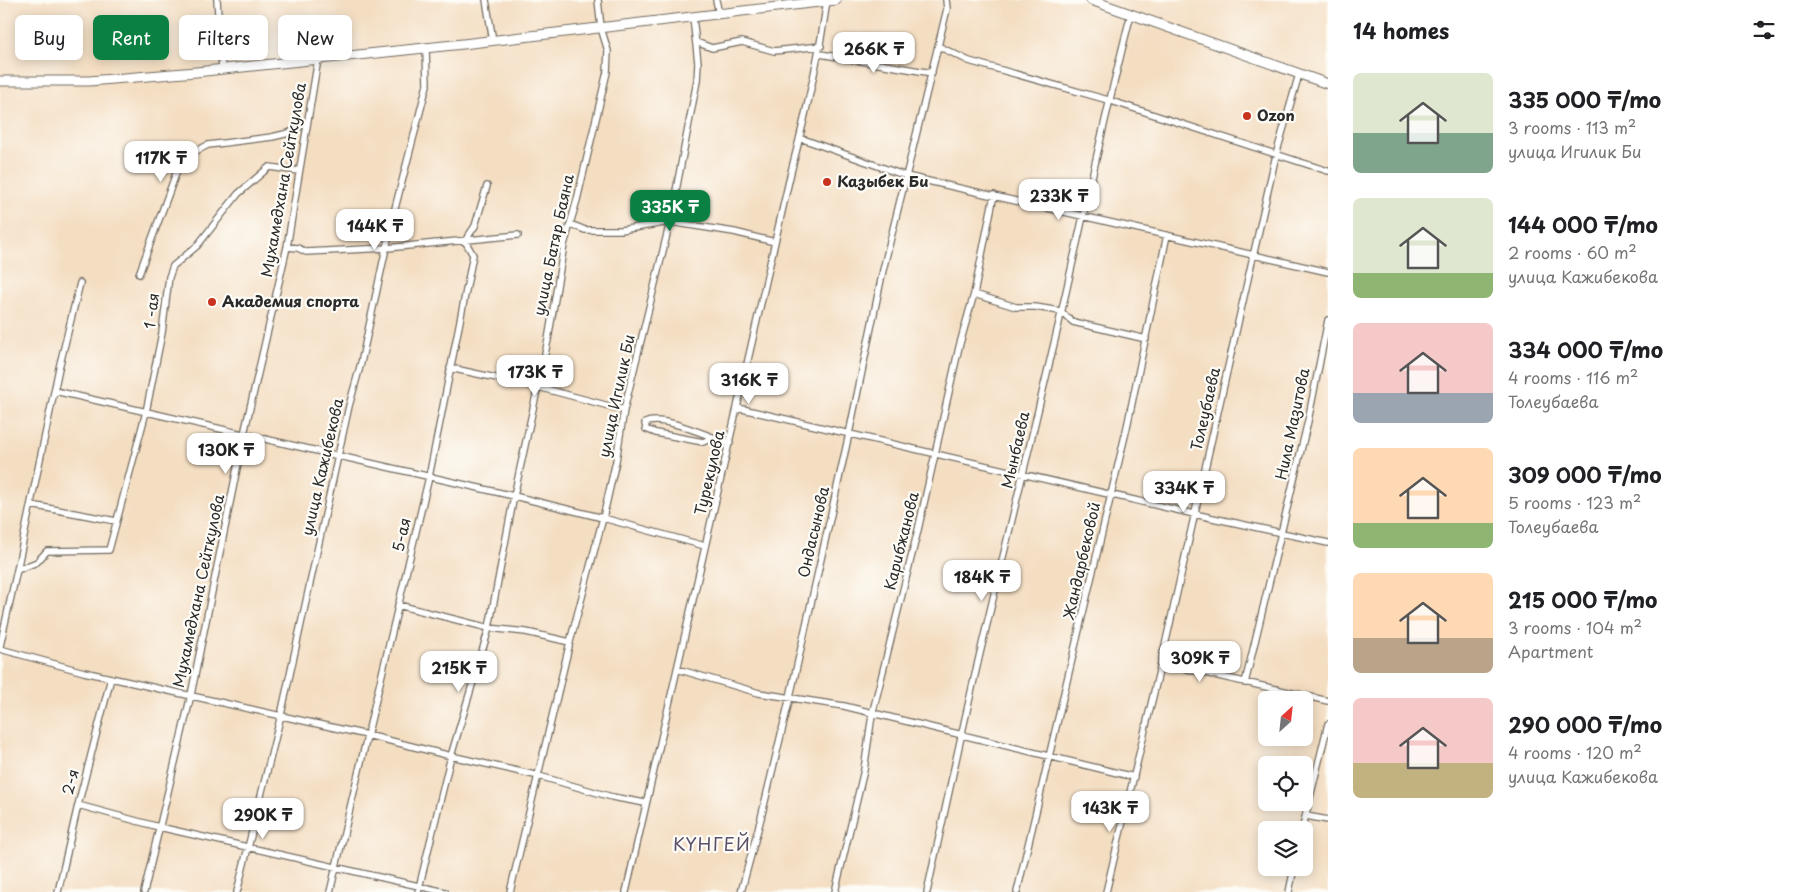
<!DOCTYPE html>
<meta charset="utf-8">
<style>
:root{--surface:#fff;--page:#f6f6f6;--text:#202124;--muted:#757577;--accent:#0b8043}
body{margin:0;font-family:"Playpen Sans",sans-serif;background:var(--page);color:var(--text);height:100vh;display:flex;flex-direction:column;font-size:19px;white-space:nowrap}
*{box-sizing:border-box;margin:0}
p{font-size:16px;color:var(--muted)}
.icon{flex:none;width:28px;height:28px;fill:none;stroke:currentColor;stroke-width:2;stroke-linecap:round;stroke-linejoin:round}
.map{position:relative;flex:1;overflow:hidden}
.panel{display:flex;flex-direction:column;background:var(--surface);width:475px}
.panel>*{flex:none}
.hud{position:absolute;left:15px;top:15px;width:475px;height:45px;display:flex;gap:10px}
.needle{width:32px;rotate:27deg}
.controls{position:absolute;left:1258px;top:691px;display:grid;gap:10px}
.controls a{display:grid;place-items:center;width:55px;height:55px;border-radius:8px;background:var(--surface);box-shadow:0 2px 12px #0003;font-size:25px}
.price{position:absolute;translate:-50% -42px;padding:0 11px;border-radius:10px;background:#fff;color:#222;font-size:16px;line-height:32px;filter:drop-shadow(0 1px 2px #0008)}
.price::after{content:'';position:absolute;left:50%;top:30px;width:15px;height:11px;margin-left:-8px;background:inherit;clip-path:polygon(0 0,100% 0,50% 100%)}
.price.on{background:var(--accent);color:#fff}
ul{padding:0;list-style:none}
li{display:flex;align-items:center;gap:15px;height:125px;padding:0 25px}
li span{display:grid;place-items:center;flex:none;width:140px;height:100px;border-radius:8px;color:#555}
li>.icon{margin-inline-start:auto}
span .icon{width:60px;height:60px;fill:#fffc;stroke-width:1}
li b{font-size:21px}
h2{display:flex;justify-content:space-between;align-items:center;height:60px;padding:0 25px;font-size:21px}
.tag{padding:0 18px;border-radius:8px;background:var(--surface);box-shadow:0 2px 12px #0003;font-size:18px;line-height:45px}
.tag.on{background:var(--accent);color:#fff}
main{display:flex;flex:1;min-height:0}
.map>svg:first-child{display:block}
.lines{fill:none;stroke-linecap:round;stroke-linejoin:round}
.street-casing{stroke:#716a60;stroke-width:8}
.secondary-casing{stroke:#716a60;stroke-width:11}
.street{stroke:#fff;stroke-width:5.5}
.secondary{stroke:#fff;stroke-width:9}
.poi-dot{fill:#c8321e;stroke:#fdfcf7;stroke-width:2}
.labels{text-anchor:middle;stroke-width:4.5;stroke-linejoin:round;paint-order:stroke}
.poi-label{font-size:15px;font-weight:bold;fill:#2b2b2b;stroke:#fdfcf7;text-anchor:start}
.street-label{font-size:15px;fill:#2b2b2b;stroke:#fdfcf7}
.quarter-label{font-size:18px;letter-spacing:1px;fill:#5c5069;stroke:#fdfcf7}
</style>
<main>
<div class="map">
<svg width="1328" height="892" viewBox="0 0 1328 892">
<rect width="100%" height="100%" fill="#fdfcf7"/>
<filter id="ink" filterUnits="userSpaceOnUse"><feTurbulence type="fractalNoise" baseFrequency=".02" numOctaves="2"/><feDisplacementMap in="SourceGraphic" scale="10" xChannelSelector="R" yChannelSelector="G"/><feConvolveMatrix kernelMatrix="1 2 1 2 8 2 1 2 1" color-interpolation-filters="sRGB"/></filter>
<filter id="wash" filterUnits="userSpaceOnUse"><feTurbulence type="fractalNoise" baseFrequency=".0096" numOctaves="4" result="noise"/><feDisplacementMap in="SourceGraphic" scale="20" xChannelSelector="R" yChannelSelector="G"/><feGaussianBlur stdDeviation="1.12" result="paint"/><feColorMatrix in="noise" values="0 0 0 0 0 0 0 0 0 0 0 0 0 0 0 0 0 1.4 0 .05"/><feComposite in="paint" operator="in"/></filter>
<g filter="url(#wash)">
<rect width="100%" height="100%" fill="#f4dec2"/>
</g>
<g filter="url(#ink)">
<g class="lines">
<!-- street casing -->
<g class="street-casing">
<path id="street" d="M217,0L222,69
M486,0L493,41
M716,0L719,14
M696,42L712,48L742,42L774,51L821,46
M938,46L969,61L1108,100L1328,171
M820,54L932,73
M800,138L906,176L1328,272
M570,224L585,230H621L670,222L734,232L775,242
M287,247L298,248L306,252L387,248L518,235
M139,274L178,168L188,155L208,145L272,137L289,133L307,122
M974,294L1016,307H1035L1060,311L1073,322L1146,339
M450,368L538,387L624,410
M55,391L514,496L603,518L705,546
M738,408L1194,514L1328,543
M712,438L703,442L656,433L646,429L645,423C664,414 710,438 730,443
M31,505L116,521
M17,570L59,368L80,283
M398,605L489,628L526,632L570,642
M0,646L17,570L37,562L47,551L109,550L146,412L162,333L169,277L173,266L197,246L238,194L269,167L299,171
M0,649L84,672L367,735L451,756L539,776L612,797L645,803
M1161,663L1328,701
M677,669L759,693L844,706L1134,777
M1245,683L1308,421L1328,320
M78,805L159,827L445,892
M1306,816L1328,820
M1302,830L1328,724
M58,892L78,805L111,678
M144,892L191,695L244,434L287,247L318,59
M237,892L281,715L349,406L361,363L393,216L427,85L426,48
M330,892L429,477L473,255L465,241L475,226L487,186
M418,892L451,756L489,628L514,496L548,340L564,245L577,200L607,72L608,51L601,28L598,0
M510,892L570,642L603,518L616,461L624,410L670,222L697,81L698,63L693,17
M626,892L791,172C806,114 819,59 827,0
M741,892L761,818L790,697L849,434L883,270L938,46L947,9L946,0
M835,892L864,770L872,715L918,530L959,347L974,294L994,195
M927,892C945,811 962,730 981,649C1006,541 1033,434 1058,327C1082,223 1104,118 1131,14
M1017,892L1127,427L1167,235
M1106,892L1161,663L1276,155L1299,74
M1289,892L1294,868"/>
</g>
<!-- secondary casing -->
<g class="secondary-casing">
<path id="secondary" d="M1091,0L1328,84
M0,81H89L196,72L463,44L836,0"/>
</g>
<!-- street -->
<use href="#street" class="street"/>
<!-- secondary -->
<use href="#secondary" class="secondary"/>
</g>
</g>
<!-- markers -->
<g class="poi-dot">
<circle cx="1247" cy="116" r="5"/>
<circle cx="827" cy="182" r="5"/>
<circle cx="212" cy="302" r="5"/>
</g>
<g class="labels">
<!-- poi labels -->
<g class="poi-label">
<text x="1257" y="121">Ozon</text>
<text x="837" y="187">Казыбек Би</text>
<text x="222" y="307">Академия спорта</text>
</g>
<!-- street labels -->
<g class="street-label">
<text transform="translate(284 180) rotate(-80)" y="5">Мухамедхана Сейткулова</text>
<text transform="translate(554 245) rotate(-78)" y="5">улица Батяр Баяна</text>
<text transform="translate(152 311) rotate(-83)" y="5">1 -ая</text>
<text transform="translate(617 396) rotate(-78)" y="5">улица Игилик Би</text>
<text transform="translate(1206 409) rotate(-77)" y="5">Толеубаева</text>
<text transform="translate(1293 424) rotate(-78)" y="5">Нила Мазитова</text>
<text transform="translate(1016 450) rotate(-77)" y="5">Мынбаева</text>
<text transform="translate(323 467) rotate(-77)" y="5">улица Кажибекова</text>
<text transform="translate(710 473) rotate(-77)" y="5">Турекулова</text>
<text transform="translate(814 532) rotate(-77)" y="5">Ондасынова</text>
<text transform="translate(402 535) rotate(-77)" y="5">5-ая</text>
<text transform="translate(902 541) rotate(-76)" y="5">Карибжанова</text>
<text transform="translate(1082 561) rotate(-77)" y="5">Жандарбековой</text>
<text transform="translate(199 591) rotate(-78)" y="5">Мухамедхана Сейткулова</text>
<text transform="translate(71 782) rotate(-75)" y="5">2-я</text>
</g>
<!-- quarter labels -->
<g class="quarter-label">
<text x="712" y="851">КҮНГЕЙ</text>
</g>
</g>
</svg>
<div class="controls">
<a><svg class="needle" viewBox="-14 -14 28 28"><path d="M0-13l5 13h-10z" fill="#e53935"/><path d="M0 13l5-13h-10z" fill="#757577"/></svg></a>
<a><svg class="icon" aria-label="locate" viewBox="0 0 24 24"><circle cx="12" cy="12" r="6"/><path d="M12 2v4M12 18v4M2 12h4M18 12h4"/></svg></a>
<a><svg class="icon" aria-label="layers" viewBox="0 0 24 24"><path d="M12 4l9 5-9 5-9-5zM3 14l9 5 9-5"/></svg></a>
</div>
<b class="price" style="left:874px;top:74px">266K ₸</b>
<b class="price" style="left:161px;top:183px">117K ₸</b>
<b class="price" style="left:1059px;top:221px">233K ₸</b>
<b class="price on" style="left:670px;top:232px">335K ₸</b>
<b class="price" style="left:375px;top:251px">144K ₸</b>
<b class="price" style="left:535px;top:397px">173K ₸</b>
<b class="price" style="left:749px;top:405px">316K ₸</b>
<b class="price" style="left:226px;top:475px">130K ₸</b>
<b class="price" style="left:1184px;top:513px">334K ₸</b>
<b class="price" style="left:982px;top:602px">184K ₸</b>
<b class="price" style="left:1200px;top:683px">309K ₸</b>
<b class="price" style="left:459px;top:693px">215K ₸</b>
<b class="price" style="left:1110px;top:833px">143K ₸</b>
<b class="price" style="left:263px;top:840px">290K ₸</b>
<div class="hud">
<a class="tag">Buy</a>
<a class="tag on">Rent</a>
<a class="tag">Filters</a>
<a class="tag">New</a>
</div>
</div>
<section class="panel">
<h2>14 homes<svg class="icon" aria-label="filters" viewBox="0 0 24 24"><path d="M4 7h16M4 17h16"/><circle cx="9" cy="7" r="2"/><circle cx="15" cy="17" r="2"/></svg></h2>
<ul>
<li><span style="background:linear-gradient(#dfe7d0 60%,#7fa58c 0)"><svg class="icon" aria-label="home" viewBox="0 0 24 24"><path d="M3 11l9-7 9 7M6 9v11h12V9"/></svg></span><div><b>335 000 ₸/mo</b><p>3 rooms · 113 m²</p><p>улица Игилик Би</p></div></li>
<li><span style="background:linear-gradient(#dfe7d0 75%,#8fb573 0)"><svg class="icon" aria-label="home" viewBox="0 0 24 24"><path d="M3 11l9-7 9 7M6 9v11h12V9"/></svg></span><div><b>144 000 ₸/mo</b><p>2 rooms · 60 m²</p><p>улица Кажибекова</p></div></li>
<li><span style="background:linear-gradient(#f6c9c9 70%,#9aa5b1 0)"><svg class="icon" aria-label="home" viewBox="0 0 24 24"><path d="M3 11l9-7 9 7M6 9v11h12V9"/></svg></span><div><b>334 000 ₸/mo</b><p>4 rooms · 116 m²</p><p>Толеубаева</p></div></li>
<li><span style="background:linear-gradient(#ffd9b3 75%,#8fb573 0)"><svg class="icon" aria-label="home" viewBox="0 0 24 24"><path d="M3 11l9-7 9 7M6 9v11h12V9"/></svg></span><div><b>309 000 ₸/mo</b><p>5 rooms · 123 m²</p><p>Толеубаева</p></div></li>
<li><span style="background:linear-gradient(#ffd9b3 65%,#b9a48a 0)"><svg class="icon" aria-label="home" viewBox="0 0 24 24"><path d="M3 11l9-7 9 7M6 9v11h12V9"/></svg></span><div><b>215 000 ₸/mo</b><p>3 rooms · 104 m²</p><p>Apartment</p></div></li>
<li><span style="background:linear-gradient(#f6c9c9 65%,#c2b280 0)"><svg class="icon" aria-label="home" viewBox="0 0 24 24"><path d="M3 11l9-7 9 7M6 9v11h12V9"/></svg></span><div><b>290 000 ₸/mo</b><p>4 rooms · 120 m²</p><p>улица Кажибекова</p></div></li>
</ul>
</section>
</main>
